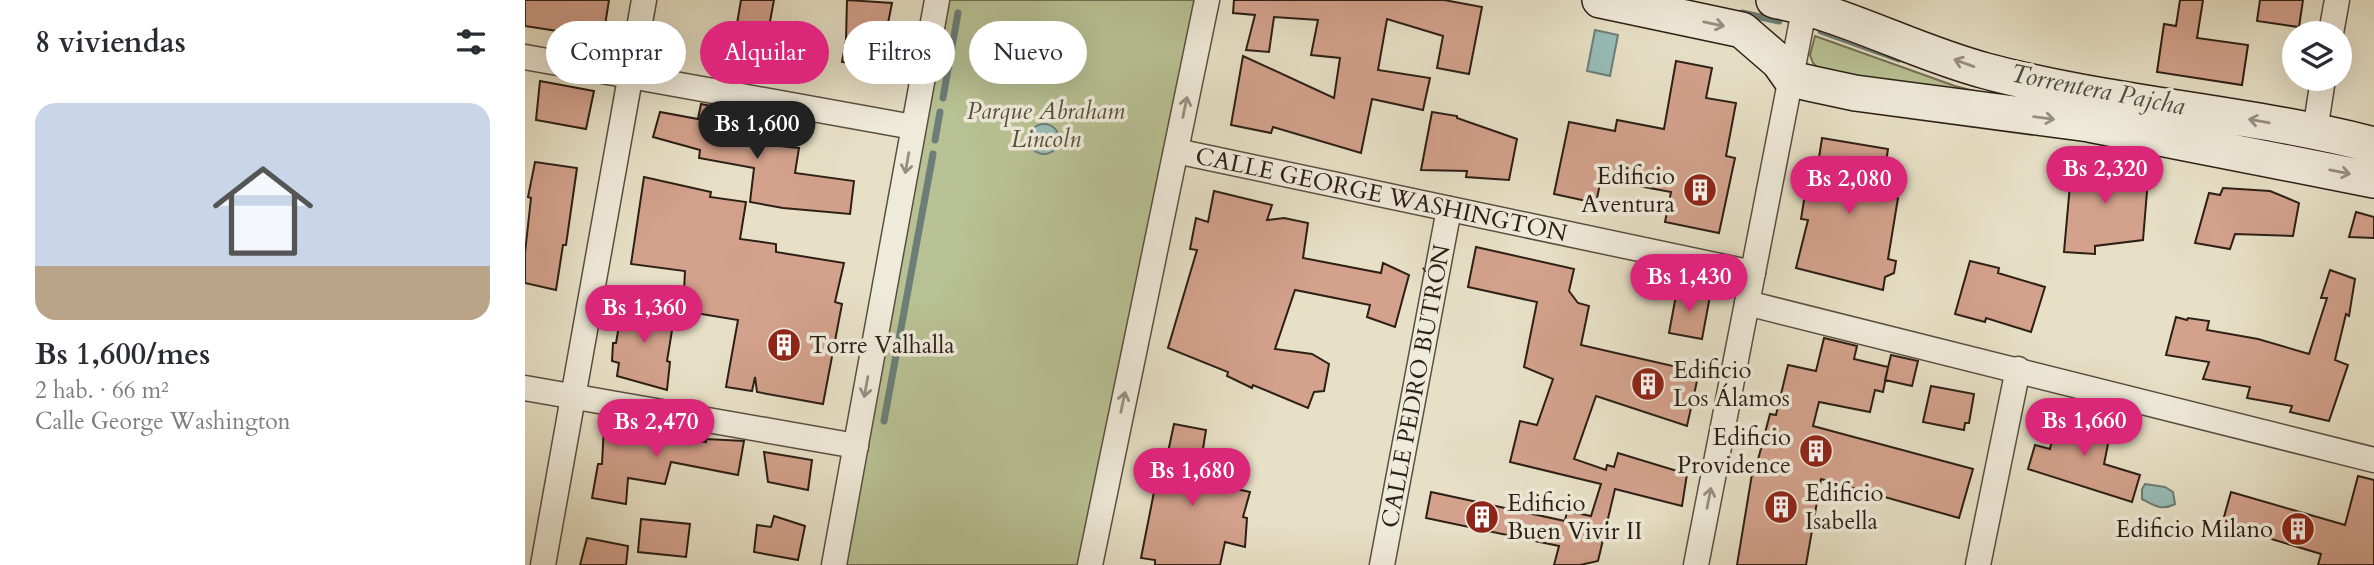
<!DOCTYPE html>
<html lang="es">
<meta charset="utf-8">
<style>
:root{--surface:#fff;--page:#f2f2f3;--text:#2b2b33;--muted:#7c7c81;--accent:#db2777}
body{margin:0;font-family:Cardo,serif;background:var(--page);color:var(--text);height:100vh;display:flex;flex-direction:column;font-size:26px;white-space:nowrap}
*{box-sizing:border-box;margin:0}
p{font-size:23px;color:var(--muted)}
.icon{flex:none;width:38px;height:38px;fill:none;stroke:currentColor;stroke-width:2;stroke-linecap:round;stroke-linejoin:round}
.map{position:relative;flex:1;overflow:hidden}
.side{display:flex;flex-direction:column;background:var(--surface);width:525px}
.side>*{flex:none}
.guide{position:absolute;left:21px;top:21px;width:665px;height:63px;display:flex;gap:14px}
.buttons{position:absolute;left:1757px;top:21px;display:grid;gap:14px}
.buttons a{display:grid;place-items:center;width:70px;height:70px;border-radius:50%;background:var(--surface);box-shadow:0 7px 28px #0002;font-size:35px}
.price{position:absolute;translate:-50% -60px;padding:0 16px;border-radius:24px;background:var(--accent);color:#fff;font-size:23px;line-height:46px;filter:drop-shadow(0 2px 4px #0008)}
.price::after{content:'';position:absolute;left:50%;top:42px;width:21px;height:16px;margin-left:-10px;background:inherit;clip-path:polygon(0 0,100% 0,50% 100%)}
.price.selected{background:#222;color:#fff}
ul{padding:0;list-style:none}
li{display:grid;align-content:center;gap:14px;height:371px;padding:0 35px}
li span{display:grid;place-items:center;height:217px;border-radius:21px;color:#555}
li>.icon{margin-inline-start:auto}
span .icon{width:126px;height:126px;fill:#fffc;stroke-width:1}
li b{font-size:30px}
h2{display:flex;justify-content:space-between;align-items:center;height:84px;padding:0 35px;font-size:30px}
.pill{padding:0 24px;border-radius:32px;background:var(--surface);box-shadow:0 7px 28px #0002;font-size:24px;line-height:63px}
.pill.selected{background:var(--accent);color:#fff}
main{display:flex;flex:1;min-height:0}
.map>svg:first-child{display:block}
.green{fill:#b8c193;stroke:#727054;stroke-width:2}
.water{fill:#97bdb9;stroke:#6c7e78;stroke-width:2}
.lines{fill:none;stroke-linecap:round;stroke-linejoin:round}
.stream{stroke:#6c7e78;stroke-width:7}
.building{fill:#d3a18c;stroke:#2c1f16;stroke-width:2}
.minor-casing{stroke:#5b4f42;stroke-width:27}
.secondary-casing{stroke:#2c1f16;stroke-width:38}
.minor{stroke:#efebda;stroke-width:24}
.secondary{stroke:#efebda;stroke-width:35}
.oneway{stroke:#978f82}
.labels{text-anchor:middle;stroke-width:7;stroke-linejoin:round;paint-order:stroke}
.park-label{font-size:24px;font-style:italic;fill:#56503c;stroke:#efebda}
.poi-label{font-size:24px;fill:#2c1f16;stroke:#efebda;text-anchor:start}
.street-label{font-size:24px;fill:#2c1f16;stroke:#efebda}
.water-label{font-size:26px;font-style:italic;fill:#4c4e47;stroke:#efebda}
</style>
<main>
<section class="side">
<h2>8 viviendas<svg class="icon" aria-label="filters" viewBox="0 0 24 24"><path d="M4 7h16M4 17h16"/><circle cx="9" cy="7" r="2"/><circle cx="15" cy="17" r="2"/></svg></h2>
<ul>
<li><span style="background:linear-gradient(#c9d6e8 75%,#b9a48a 0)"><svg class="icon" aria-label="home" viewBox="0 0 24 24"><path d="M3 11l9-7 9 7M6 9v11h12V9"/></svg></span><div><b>Bs 1,600/mes</b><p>2 hab. · 66 m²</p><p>Calle George Washington</p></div></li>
</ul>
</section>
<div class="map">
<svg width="1849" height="565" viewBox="0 0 1849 565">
<rect width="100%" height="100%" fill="#e7e0c6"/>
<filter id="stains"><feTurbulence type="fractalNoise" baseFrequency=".00286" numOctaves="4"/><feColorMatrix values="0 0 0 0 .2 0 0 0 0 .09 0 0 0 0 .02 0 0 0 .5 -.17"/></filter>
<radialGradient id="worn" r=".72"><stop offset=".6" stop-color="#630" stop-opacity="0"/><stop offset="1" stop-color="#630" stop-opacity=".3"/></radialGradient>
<!-- green -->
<path class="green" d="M420,0H670L554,565H321Z
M1290,36L1430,86L1495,103L1321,81L1293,68L1288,63L1285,55Z"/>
<!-- water -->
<path class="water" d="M1070,30L1093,35L1085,76L1062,71Z
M504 139a15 15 0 1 1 30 0a15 15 0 1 1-30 0Z
M1620,484L1640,487L1648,492L1650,504C1637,511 1630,506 1617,499V489Z"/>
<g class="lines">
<!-- stream -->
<path class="stream" d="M1217,13L1254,21
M1296,31L1374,59
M418,98L433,13
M1730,139L1811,154
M410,140L415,112
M359,421L408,154"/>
</g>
<!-- building -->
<path class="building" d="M0,0H84L78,38L0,26Z
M216,0H249L238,59L207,53Z
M322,0L367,3L352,79L331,74L332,64L317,62L321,40Z
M709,0H919L957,7L944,74L912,68L918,36L862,19L853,70L905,78L898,110L847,99L836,153L748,127L746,133L706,125L718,56L809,98L815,58L786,55L793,20L749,17L744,52L721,50L730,15L708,13Z
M1655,0H1678L1672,38L1723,45L1717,85L1632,72L1639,24L1651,26Z
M1735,0H1778L1774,27L1732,21Z
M1151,61L1187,68L1181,98L1211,103L1201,156L1210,158L1194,233L1140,222L1146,192L1076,179L1071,203L1029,194L1044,122L1090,131L1092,120L1139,129Z
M15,81L69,91L61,129L11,120Z
M176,104L197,108L196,117L248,130L246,145L274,148L270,173L329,181L325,214L258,208L225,202L229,168L174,158L175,150L128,137L135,112L173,119Z
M907,112L932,116V118L992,139L984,180L941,177L942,171L896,170Z
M1297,138L1363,149L1356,195L1373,198L1363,259L1371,261L1369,273L1360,277L1358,290L1271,268L1283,220L1276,219L1282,182L1290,184Z
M10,162L52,168L41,245H38L31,290L0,283V253L6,198L3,197Z
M1547,162L1577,165V167H1624L1618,240L1570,246V254L1539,252Z
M119,177L186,192L185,197L221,202L215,239L251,244V252L319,263L310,302L317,304L298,404L232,392L230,377L227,391L201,387L213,320L158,311L160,271L106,264Z
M1698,188L1745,191L1774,203L1768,236L1710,234L1705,249L1670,243L1684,193L1695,195Z
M689,191L747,205L742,220L759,218L783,223L778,258L856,273L858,263L884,275L870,327L842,317L845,305L770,290L750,349L787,354L804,364L799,391L789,392L783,408L728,385L727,388L702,376L703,372L643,348L672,250L665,249L671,218L683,222Z
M1831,212L1849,217V238L1824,237Z
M951,247L1049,269L1044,291L1053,303L1064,306L1056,345L1174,372L1162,426L1071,396L1049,459L1081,470L1082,465L1089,467L1093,453L1162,474L1157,506L1090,489L1073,561L1055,565H1029L1034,546L901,518L906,492L1040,521L1042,511L1066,516L1076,484L985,462L995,421L1012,425L1028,379L999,367L1012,302L943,287Z
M1445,261L1474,268L1473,273L1520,287L1506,332L1461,318L1460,322L1430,314Z
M1805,270L1830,279L1824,316L1821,314L1810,360L1823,365L1804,421L1765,412L1767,406L1722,398L1725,387L1678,379L1684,362L1641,355L1651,317L1662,320L1663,318L1684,321L1682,330L1733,339L1784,354L1802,298H1796Z
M1152,290L1185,296L1177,339L1144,333Z
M98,303L150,312L142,361L145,362L142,390L92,376L94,363L87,361L88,343H91Z
M1299,338L1332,346L1329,359L1363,367L1358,392L1350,390L1345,412L1294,402L1288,426L1448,469L1434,518L1296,479L1281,565H1212L1227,474L1229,475L1245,414L1251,415L1263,365L1291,371Z
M1366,355L1393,361L1387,386L1360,380Z
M1406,386L1449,394L1444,423H1440L1439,430L1398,422Z
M1533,414L1555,419L1558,414L1587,424L1579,464L1615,475L1607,502L1503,469L1510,445L1525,449Z
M649,424L681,430L673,480L725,492L718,517L722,518L720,547L700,542L695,565H630V560L616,558L629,492H627L631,464L640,466Z
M79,426L181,442V439L219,441L213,475L146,462L140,484L103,478L101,504L67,498L73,464H77Z
M239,452L287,460L283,490L243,482Z
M1833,476L1849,480V565H1793L1796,554L1697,524L1706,492L1820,525Z
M249,516L280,526L273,560L229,552L232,525L246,527Z
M116,519L165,524L161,557L113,552Z
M62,538L103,546L101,565H55Z"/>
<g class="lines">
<!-- minor casing -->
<g class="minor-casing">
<g id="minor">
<path d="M1806,33L1812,0"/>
<path d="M0,57L388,127"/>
<path d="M1790,131L1798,79"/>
<path id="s1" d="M651,151L1228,273"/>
<path d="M1222,303L1849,460"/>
<path d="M0,388L331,446"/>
<path d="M18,565L119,0"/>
<path d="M309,565L412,0"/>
<path d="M565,565L682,0"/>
<path id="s2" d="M857,565L924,209"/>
<path d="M1171,565L1281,0"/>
<path d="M1453,565L1493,369"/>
</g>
</g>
<!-- secondary casing -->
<g class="secondary-casing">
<path id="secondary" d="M1075,0L1217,30L1254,62L1266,79L1288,84L1330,93L1564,124L1849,180
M1249,0C1322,14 1389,52 1461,71C1588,105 1721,112 1849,145"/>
</g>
<!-- minor -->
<use href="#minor" class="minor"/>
<!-- secondary -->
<use href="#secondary" class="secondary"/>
</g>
<!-- one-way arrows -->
<defs><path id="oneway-shaft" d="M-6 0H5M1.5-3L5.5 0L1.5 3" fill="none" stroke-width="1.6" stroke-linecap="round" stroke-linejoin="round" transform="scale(1.75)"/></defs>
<g class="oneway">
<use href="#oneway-shaft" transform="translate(1189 24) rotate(12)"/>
<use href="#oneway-shaft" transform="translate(1439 63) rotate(-160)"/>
<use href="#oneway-shaft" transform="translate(660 107) rotate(-78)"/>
<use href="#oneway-shaft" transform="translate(1519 118) rotate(8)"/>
<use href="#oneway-shaft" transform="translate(1734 121) rotate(-170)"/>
<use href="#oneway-shaft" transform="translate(382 163) rotate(100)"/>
<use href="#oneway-shaft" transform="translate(1815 172) rotate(11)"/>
<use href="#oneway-shaft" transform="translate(341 387) rotate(100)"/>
<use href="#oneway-shaft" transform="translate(598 402) rotate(-78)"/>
<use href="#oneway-shaft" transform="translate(1184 498) rotate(-79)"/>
</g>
<!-- icons -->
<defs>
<g id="building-disc" transform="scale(1.75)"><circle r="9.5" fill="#8f2418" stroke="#efebda"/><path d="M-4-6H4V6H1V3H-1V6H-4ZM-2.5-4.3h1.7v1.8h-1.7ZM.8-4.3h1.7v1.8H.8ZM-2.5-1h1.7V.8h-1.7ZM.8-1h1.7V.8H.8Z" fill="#fff"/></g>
</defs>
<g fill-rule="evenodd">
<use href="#building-disc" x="1175" y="190"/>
<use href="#building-disc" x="259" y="345"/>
<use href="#building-disc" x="1123" y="384"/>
<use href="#building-disc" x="1291" y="451"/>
<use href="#building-disc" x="1256" y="507"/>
<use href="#building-disc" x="957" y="517"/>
<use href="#building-disc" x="1773" y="529"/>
</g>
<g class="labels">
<!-- park labels -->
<g class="park-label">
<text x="521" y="119">Parque Abraham<tspan x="521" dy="28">Lincoln</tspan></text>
</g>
<!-- poi labels -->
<g class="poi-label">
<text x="1150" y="184" text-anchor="end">Edificio<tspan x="1150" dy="28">Aventura</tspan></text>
<text x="284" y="353">Torre Valhalla</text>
<text x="1148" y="378">Edificio<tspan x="1148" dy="28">Los Álamos</tspan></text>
<text x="1266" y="445" text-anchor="end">Edificio<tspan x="1266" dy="28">Providence</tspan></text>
<text x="1280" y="501">Edificio<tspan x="1280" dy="28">Isabella</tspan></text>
<text x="982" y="511">Edificio<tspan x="982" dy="28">Buen Vivir II</tspan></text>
<text x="1748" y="537" text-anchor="end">Edificio Milano</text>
</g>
<!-- street labels -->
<g class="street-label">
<text dy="8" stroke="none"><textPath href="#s1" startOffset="210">CALLE GEORGE WASHINGTON</textPath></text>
<text dy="8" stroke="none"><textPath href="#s2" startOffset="182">CALLE PEDRO BUTRÓN</textPath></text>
</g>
<!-- water labels -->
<g class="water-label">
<text transform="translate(1573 89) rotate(11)" y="9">Torrentera Pajcha</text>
</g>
</g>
<rect width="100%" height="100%" filter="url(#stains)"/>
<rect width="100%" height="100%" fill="url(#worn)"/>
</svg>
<div class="buttons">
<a><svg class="icon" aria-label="layers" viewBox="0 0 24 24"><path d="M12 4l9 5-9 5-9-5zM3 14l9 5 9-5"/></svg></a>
</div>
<b class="price selected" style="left:232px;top:161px">Bs 1,600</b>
<b class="price" style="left:1580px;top:206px">Bs 2,320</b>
<b class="price" style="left:1324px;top:216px">Bs 2,080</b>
<b class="price" style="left:1164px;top:314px">Bs 1,430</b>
<b class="price" style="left:119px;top:345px">Bs 1,360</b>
<b class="price" style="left:1559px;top:458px">Bs 1,660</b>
<b class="price" style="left:131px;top:459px">Bs 2,470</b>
<b class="price" style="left:667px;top:508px">Bs 1,680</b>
<div class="guide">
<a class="pill">Comprar</a>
<a class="pill selected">Alquilar</a>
<a class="pill">Filtros</a>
<a class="pill">Nuevo</a>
</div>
</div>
</main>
